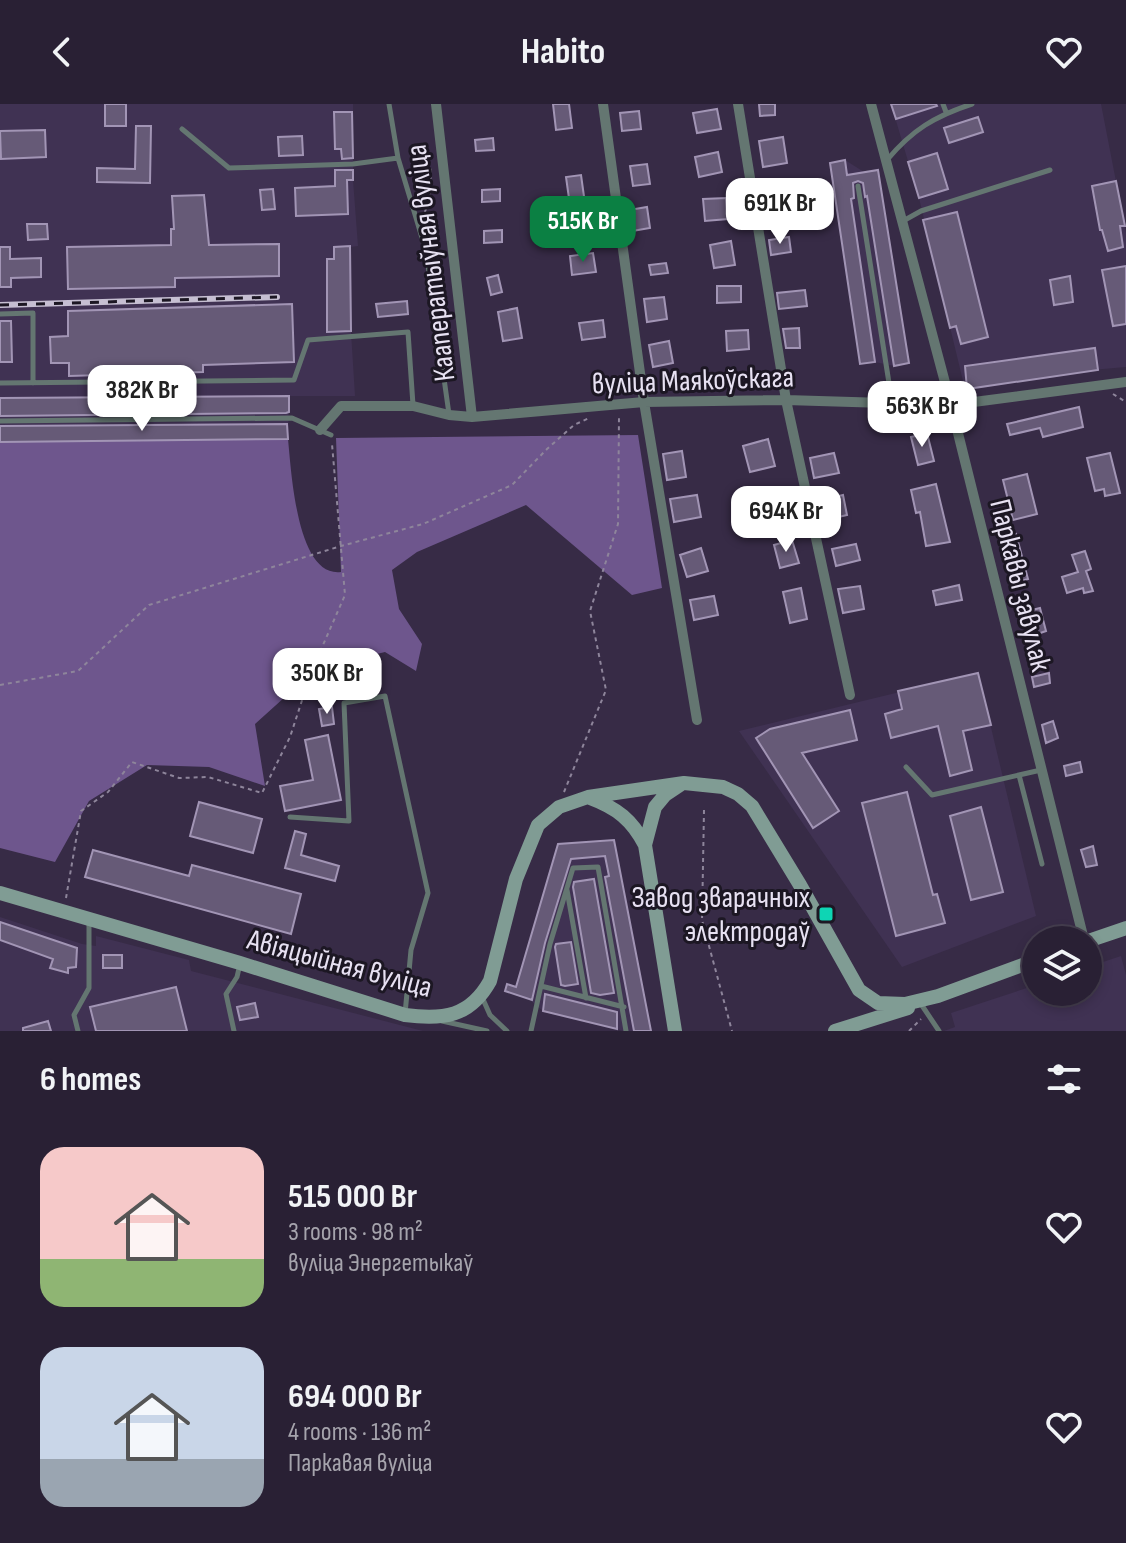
<!DOCTYPE html>
<meta charset="utf-8">
<style>
:root{--surface:#292034;--page:#352d40;--text:#f1f3f6;--muted:#a5a3ac;--line:#453e4f;--accent:#0b8043}
body{margin:0;font-family:"Sofia Sans Condensed",sans-serif;background:var(--page);color:var(--text);height:100vh;display:flex;flex-direction:column;font-size:30px;white-space:nowrap}
*{box-sizing:border-box;margin:0}
p{font-size:26px;color:var(--muted)}
.icon{flex:none;width:44px;height:44px;fill:none;stroke:currentColor;stroke-width:2;stroke-linecap:round;stroke-linejoin:round}
.map{position:relative;height:927px;overflow:hidden}
.details{display:flex;flex-direction:column;background:var(--surface);flex:1}
.details>*{flex:none}
.buttons{position:absolute;left:1022px;top:822px;display:grid;gap:16px}
.buttons a{display:grid;place-items:center;width:80px;height:80px;border-radius:50%;background:var(--surface);box-shadow:0 4px 12px #0003,0 0 0 2px var(--line);font-size:40px}
.price{position:absolute;translate:-50% -68px;padding:0 18px;border-radius:16px;background:#fff;color:#222;font-size:26px;line-height:52px;filter:drop-shadow(0 2px 4px #0008)}
.price::after{content:'';position:absolute;left:50%;top:48px;width:24px;height:18px;margin-left:-12px;background:inherit;clip-path:polygon(0 0,100% 0,50% 100%)}
.price.selected{background:var(--accent);color:#fff}
ul{padding:0;list-style:none}
li{display:flex;align-items:center;gap:24px;height:200px;padding:0 40px}
li span{display:grid;place-items:center;flex:none;width:224px;height:160px;border-radius:24px;color:#555}
li>.icon{margin-inline-start:auto}
span .icon{width:96px;height:96px;fill:#fffc;stroke-width:1}
li b{font-size:34px}
h2{display:flex;justify-content:space-between;align-items:center;height:96px;padding:0 40px;font-size:34px}
header{display:flex;justify-content:space-between;align-items:center;height:104px;padding:0 40px;background:var(--surface);font-size:36px;font-weight:700}
.map>svg:first-child{display:block}
.built{fill:#403253}
.forest{fill:#6e568d}
.building{fill:#665a77;stroke:#a295b5;stroke-width:2}
.lines{fill:none;stroke-linecap:round;stroke-linejoin:round}
.path{stroke:#8e859b;stroke-width:2;stroke-dasharray:4 4;stroke-linecap:butt}
.lane{stroke:#647671;stroke-width:5}
.street{stroke:#647671;stroke-width:10}
.secondary{stroke:#809c94;stroke-width:14}
.rail-casing{stroke:#c6bfd2;stroke-width:6}
.rail{stroke:#1c1723;stroke-width:3;stroke-dasharray:9;stroke-linecap:butt}
.poi-dot{fill:#0ed5b4;stroke:#1c1723;stroke-width:3}
.labels{text-anchor:middle;stroke-width:6;stroke-linejoin:round;paint-order:stroke}
.street-label{font-size:30px;fill:#e7e1f2;stroke:#1c1723}
.poi-label{font-size:30px;fill:#e7e1f2;stroke:#1c1723;text-anchor:end}
</style>
<header><svg class="icon" aria-label="back" viewBox="0 0 24 24"><path d="M15 5l-7 7 7 7"/></svg>Habito<svg class="icon" aria-label="heart" viewBox="0 0 24 24"><path d="M12 20l-8-8c-3-5 5-10 8-4 3-6 11-1 8 4z"/></svg></header>
<div class="map">
<svg width="1126" height="927" viewBox="0 0 1126 927">
<rect width="100%" height="100%" fill="#372b46"/>
<!-- built -->
<path class="built" d="M0,0H353V76L358,142L350,143L351,228L355,292H289L288,335L0,338Z
M891,0H1101L1126,129V263L963,277L919,94Z
M845,56L864,68L878,66L909,259L894,262L875,258L860,260L830,59Z
M978,569L1036,812L902,863L739,627Z
M614,736L651,927H624L543,907L530,896L514,890L558,740Z
M0,813L82,840L96,842V832L189,856L191,867L423,927H0Z
M1121,852L1126,871V927H944L955,923L951,909L1036,881V888H1088V863Z"/>
<!-- forest -->
<path class="forest" d="M287,325C291,356 294,474 341,468L336,334L638,331L662,484L632,491L526,401L417,448L392,466L399,505L422,540L416,567L385,548L316,565L255,620L265,682L209,663L147,661L89,697L55,758L0,744V330Z"/>
<!-- building -->
<path class="building" d="M105,0H126V22H105Z
M553,0H569L572,24L556,26Z
M759,0H775V11L760,12Z
M891,0H936L937,2L896,15Z
M717,5L721,25L697,29L693,9Z
M639,7L641,25L622,27L620,9Z
M334,8H352L353,54L342,55L341,45H335Z
M978,13L983,28L949,39L944,24Z
M136,22H151L150,79L97,78V64L135,65Z
M45,26L46,53L1,55L0,27Z
M302,32L303,51L279,52L278,33Z
M783,33L787,59L763,63L759,37Z
M493,34L494,46L476,47L475,36Z
M718,48L722,68L699,73L695,53Z
M937,49L948,85L919,94L908,58Z
M845,56L847,71L878,66L909,259L894,262L867,92L865,93L863,79L858,77L853,79L854,94L851,95L875,258L860,260L830,59Z
M647,60L650,80L633,82L630,62Z
M335,66H353V76H347L348,110L296,112L295,84L335,82Z
M581,71L587,114L572,116L566,73Z
M1116,77L1125,122H1120L1123,143L1108,147L1102,126H1100L1092,82Z
M273,85L275,105L262,106L260,86Z
M500,85V97L482,98V86Z
M789,87L791,105L766,108L763,90Z
M204,91L209,141L279,140V172L175,174V183L68,185L67,143L171,141V125H174L172,92Z
M726,94L728,115L705,117L703,95Z
M647,103L650,124L632,127L629,106Z
M957,108L988,233L961,240L956,222L950,224L923,116Z
M27,120H47L48,135L28,136Z
M502,126V138L484,139V127Z
M789,133L791,148L771,151L769,136Z
M731,137L735,161L714,164L710,141Z
M350,142L351,227L327,228V155H334V143Z
M0,143H10V155L41,154V173L11,174V183H0Z
M593,149L596,168L572,171L570,152Z
M666,159L668,169L651,171L649,161Z
M1126,162V220L1113,222L1102,166Z
M498,171L502,188L491,191L487,174Z
M1070,172L1073,198L1054,201L1050,176Z
M717,182H741V198L717,199Z
M805,186L807,202L779,205L777,189Z
M664,193L667,215L647,218L644,195Z
M407,197L408,210L378,213L376,200Z
M292,200L294,258L203,261V268L69,272V259H51L50,233L68,232V207Z
M517,204L522,234L503,237L498,208Z
M603,216L605,233L582,236L579,219Z
M0,217H11L12,258H0Z
M799,224L800,244H786L783,225Z
M748,226L749,245L727,247L726,227Z
M669,237L673,259L653,263L649,241Z
M1095,244L1098,266L967,285L965,262Z
M289,292V308L286,309L0,312V294Z
M1079,303L1083,323L1043,333L1040,324L1010,331L1007,320Z
M287,320L288,335L0,338V322Z
M927,329L934,357L918,361L911,333Z
M768,335L775,362L750,368L743,342Z
M682,347L686,373L667,376L663,350Z
M834,349L839,369L814,374L810,354Z
M1110,349L1120,389L1105,392L1104,385L1095,387L1087,354Z
M1027,370L1037,410L1013,416L1003,376Z
M936,380L950,438L926,442L920,408L916,409L911,386Z
M781,385L784,403L760,406L758,388Z
M697,391L701,413L674,418L670,395Z
M843,391L847,411L826,416L822,396Z
M1016,430L1028,475L1013,479L1001,433Z
M792,436L799,459L780,464L774,441Z
M856,440L860,456L836,462L832,445Z
M701,444L708,467L687,473L680,451Z
M1085,447L1091,465L1086,467L1093,487L1084,489L1083,484L1067,489L1062,473L1078,468L1072,451Z
M959,481L962,496L936,501L933,487Z
M860,482L864,505L843,509L838,485Z
M801,484L807,515L790,519L783,488Z
M714,492L718,511L694,516L690,496Z
M1040,504L1046,527L1029,533L1024,508Z
M978,569L991,621L963,627L972,666L950,672L938,622L891,634L885,610L902,605L898,587Z
M1049,569L1050,579L1034,583L1032,573Z
M332,603L334,620L322,622L319,605Z
M850,606L857,636L802,649L839,707L813,724L756,634L770,625Z
M1053,617L1058,634L1046,639L1042,621Z
M328,631L341,696L285,707L280,682L313,676L305,636Z
M1080,658L1082,668L1066,672L1064,662Z
M907,688L933,791L937,790L945,819L896,832L862,699Z
M199,698L262,715L253,749L190,732Z
M981,703L1003,788L971,796L950,712Z
M295,727L306,730L301,751L339,762L335,777L285,764Z
M614,736L651,927H634L605,773L609,772L605,752L571,755L545,839L532,896L505,887L507,880L516,883L558,740Z
M1093,742L1097,761L1086,763L1081,746Z
M93,746L189,772L192,761L301,790L291,830L85,773Z
M594,775L614,889L600,891L591,889L573,783L574,778Z
M0,818L77,844L76,863L68,864V869L50,864L53,855L0,836Z
M571,838L578,880L565,882L561,881L555,843L556,840Z
M103,851H122V864H103Z
M176,883L187,927H96L90,903Z
M545,890L617,908V925L543,907Z
M255,899L258,913L240,916L237,903Z
M48,917L51,927H23V924Z"/>
<g class="lines">
<!-- path -->
<path class="path" d="M425,108L430,89L431,64
M1113,290L1126,298
M0,581L78,567L149,501L341,442L423,420L512,381L547,345L574,321L589,314
M564,688L606,586L590,507L618,420L619,313
M704,706L702,816L732,927
M66,794L81,707L108,688L132,658L179,674L208,673L262,689L290,633L312,566L345,491L332,340
M909,927L921,915"/>
<!-- lane -->
<path class="lane" d="M389,0L398,54
M943,0L946,8
M182,25L229,64L353,60L398,54L426,147L449,310
M887,56C912,26 935,12 972,0
M858,82L892,298
M903,117L921,107L1050,66
M0,210L33,209V279
M0,279L294,276L308,236L408,228L413,301
M0,317L292,314L331,331
M906,663L932,691L1019,671
M1041,666L1019,671L1042,760
M290,713L349,717L344,599L385,592L428,789L411,846L405,910
M567,786L586,894
M541,882L624,903
M482,893L490,911L507,927
M921,900L939,927
M442,917L487,927
M78,927L74,911L89,884V816
M234,927L226,890L237,873L240,860
M531,927L550,840L573,764L598,763L626,927"/>
<!-- street -->
<path class="street" d="M436,0L472,313
M603,0L644,298L697,616
M738,0L786,296L850,591
M871,0L951,301L1084,836
M320,326L341,302H413L449,311L472,313L644,298L786,296L951,301L1126,278"/>
<!-- secondary -->
<path class="secondary" d="M590,694C617,704 632,716 645,741
M0,789L240,859L405,911C443,916 470,913 490,877L516,775L538,721L559,703L588,693L684,679L723,683L738,690L752,702L800,781L859,886L878,899L905,900L938,892L1036,856
M1088,837L1126,824
M675,927L645,741L655,703L665,691L680,681
M835,927L908,904"/>
<!-- rail casing -->
<g class="rail-casing">
<path id="rail" d="M0,201L277,193"/>
</g>
<!-- rail -->
<use href="#rail" class="rail"/>
</g>
<!-- markers -->
<rect class="poi-dot" x="818" y="802" width="16" height="16" rx="4"/>
<g class="labels">
<!-- street labels -->
<g class="street-label">
<text transform="translate(430 159) rotate(-97)" y="10">Кааператыўная вуліца</text>
<text transform="translate(693 276) rotate(-2)" y="10">вуліца Маякоўскага</text>
<text transform="translate(1021 481) rotate(76)" y="10">Паркавы завулак</text>
<text transform="translate(340 859) rotate(15)" y="10">Авіяцыйная вуліца</text>
</g>
<!-- poi labels -->
<g class="poi-label">
<text x="810" y="803">Завод зварачных<tspan x="810" dy="34">электродаў</tspan></text>
</g>
</g>
</svg>
<div class="buttons">
<a><svg class="icon" aria-label="layers" viewBox="0 0 24 24"><path d="M12 4l9 5-9 5-9-5zM3 14l9 5 9-5"/></svg></a>
</div>
<b class="price" style="left:780px;top:142px">691K Br</b>
<b class="price selected" style="left:583px;top:160px">515K Br</b>
<b class="price" style="left:142px;top:329px">382K Br</b>
<b class="price" style="left:922px;top:345px">563K Br</b>
<b class="price" style="left:786px;top:450px">694K Br</b>
<b class="price" style="left:327px;top:612px">350K Br</b>
</div>
<section class="details">
<h2>6 homes<svg class="icon" aria-label="filters" viewBox="0 0 24 24"><path d="M4 7h16M4 17h16"/><circle cx="9" cy="7" r="2"/><circle cx="15" cy="17" r="2"/></svg></h2>
<ul>
<li><span style="background:linear-gradient(#f6c9c9 70%,#8fb573 0)"><svg class="icon" aria-label="home" viewBox="0 0 24 24"><path d="M3 11l9-7 9 7M6 9v11h12V9"/></svg></span><div><b>515 000 Br</b><p>3 rooms · 98 m²</p><p>вуліца Энергетыкаў</p></div><svg class="icon" aria-label="heart" viewBox="0 0 24 24"><path d="M12 20l-8-8c-3-5 5-10 8-4 3-6 11-1 8 4z"/></svg></li>
<li><span style="background:linear-gradient(#c9d6e8 70%,#9aa5b1 0)"><svg class="icon" aria-label="home" viewBox="0 0 24 24"><path d="M3 11l9-7 9 7M6 9v11h12V9"/></svg></span><div><b>694 000 Br</b><p>4 rooms · 136 m²</p><p>Паркавая вуліца</p></div><svg class="icon" aria-label="heart" viewBox="0 0 24 24"><path d="M12 20l-8-8c-3-5 5-10 8-4 3-6 11-1 8 4z"/></svg></li>
</ul>
</section>
